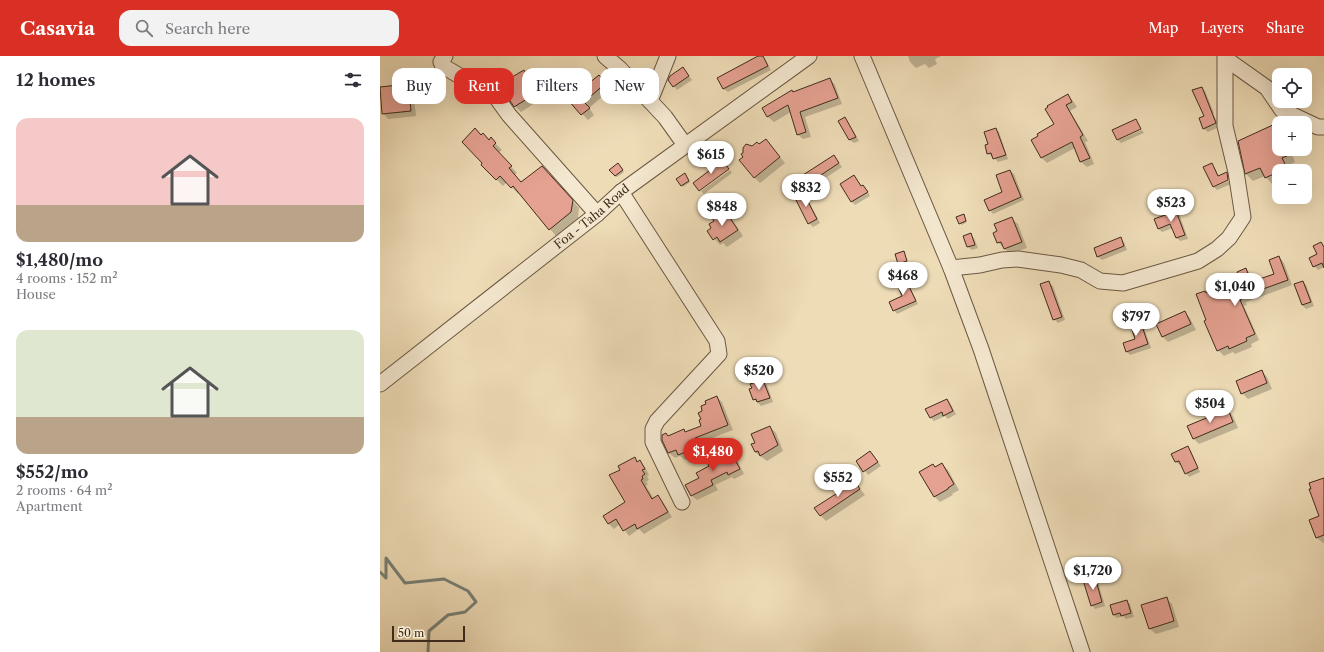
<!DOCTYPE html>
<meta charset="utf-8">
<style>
:root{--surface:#fff;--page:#f2f2f3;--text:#2b2b33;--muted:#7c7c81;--accent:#d93025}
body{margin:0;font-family:"Libre Caslon Text",serif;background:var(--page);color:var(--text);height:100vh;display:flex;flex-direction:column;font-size:15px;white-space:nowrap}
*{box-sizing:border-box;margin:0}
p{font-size:13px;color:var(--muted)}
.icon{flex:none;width:22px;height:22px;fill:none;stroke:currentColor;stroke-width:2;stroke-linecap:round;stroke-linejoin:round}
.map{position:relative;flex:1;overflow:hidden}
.side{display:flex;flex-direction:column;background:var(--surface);width:380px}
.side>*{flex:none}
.hud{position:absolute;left:12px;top:12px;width:380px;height:36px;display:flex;gap:8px}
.buttons{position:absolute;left:892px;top:12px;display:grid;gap:8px}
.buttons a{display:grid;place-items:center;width:40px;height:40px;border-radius:8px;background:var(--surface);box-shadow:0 4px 16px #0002;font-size:20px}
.scale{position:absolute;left:12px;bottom:10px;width:73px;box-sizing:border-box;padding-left:4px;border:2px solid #412c1b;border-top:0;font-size:11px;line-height:14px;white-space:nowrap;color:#412c1b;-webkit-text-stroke:3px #f4e8d0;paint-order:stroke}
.price{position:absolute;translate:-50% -34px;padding:0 9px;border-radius:14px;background:#fff;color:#222;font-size:13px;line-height:26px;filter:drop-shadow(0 1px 2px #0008)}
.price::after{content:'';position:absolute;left:50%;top:24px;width:12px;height:9px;margin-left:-6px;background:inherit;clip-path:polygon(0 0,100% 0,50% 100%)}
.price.selected{background:var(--accent);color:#fff}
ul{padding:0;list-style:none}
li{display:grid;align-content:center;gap:8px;height:212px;padding:0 16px}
li span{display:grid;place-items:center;height:124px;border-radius:12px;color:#555}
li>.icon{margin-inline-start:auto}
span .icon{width:72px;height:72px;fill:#fffc;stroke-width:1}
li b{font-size:17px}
h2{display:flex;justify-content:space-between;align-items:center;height:48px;padding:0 16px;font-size:17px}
.chip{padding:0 14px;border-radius:12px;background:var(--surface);box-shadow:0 4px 16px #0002;font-size:14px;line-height:36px}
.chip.selected{background:var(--accent);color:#fff}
header{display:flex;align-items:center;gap:24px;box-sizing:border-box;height:56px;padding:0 20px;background:var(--accent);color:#fff}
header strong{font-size:19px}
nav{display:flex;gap:22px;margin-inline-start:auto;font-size:14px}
.search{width:280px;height:36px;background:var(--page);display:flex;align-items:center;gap:10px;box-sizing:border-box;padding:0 14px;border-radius:12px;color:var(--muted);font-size:15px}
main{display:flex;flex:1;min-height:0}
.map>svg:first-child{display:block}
.shadow{fill:#0003}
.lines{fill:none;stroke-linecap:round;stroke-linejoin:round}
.stream{stroke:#778177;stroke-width:3}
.building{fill:#e5a191;stroke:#412c1b}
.minor-casing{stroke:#6c5842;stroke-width:17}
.minor{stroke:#f4e8d0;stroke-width:15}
.labels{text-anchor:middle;stroke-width:4;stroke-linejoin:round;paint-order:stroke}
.street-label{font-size:12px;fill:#412c1b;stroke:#f4e8d0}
</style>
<header>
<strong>Casavia</strong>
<div class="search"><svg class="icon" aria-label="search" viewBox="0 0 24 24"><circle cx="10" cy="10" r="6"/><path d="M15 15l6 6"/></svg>Search here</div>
<nav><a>Map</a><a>Layers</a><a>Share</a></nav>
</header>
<main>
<section class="side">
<h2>12 homes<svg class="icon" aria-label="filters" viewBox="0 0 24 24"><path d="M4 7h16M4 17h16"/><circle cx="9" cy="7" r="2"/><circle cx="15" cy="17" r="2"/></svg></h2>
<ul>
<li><span style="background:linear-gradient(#f6c9c9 70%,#b9a48a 0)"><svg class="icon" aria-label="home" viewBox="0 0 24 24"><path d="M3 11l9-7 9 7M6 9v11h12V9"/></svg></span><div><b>$1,480/mo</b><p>4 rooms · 152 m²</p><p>House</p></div></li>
<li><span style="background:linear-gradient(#dfe7d0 70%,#b9a48a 0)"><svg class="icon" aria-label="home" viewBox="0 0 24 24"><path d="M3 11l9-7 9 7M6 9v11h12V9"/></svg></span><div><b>$552/mo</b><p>2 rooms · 64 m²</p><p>Apartment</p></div></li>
</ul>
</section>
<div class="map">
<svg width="944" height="596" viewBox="0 0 944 596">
<rect width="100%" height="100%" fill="#eedcb7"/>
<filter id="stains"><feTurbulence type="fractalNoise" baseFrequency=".005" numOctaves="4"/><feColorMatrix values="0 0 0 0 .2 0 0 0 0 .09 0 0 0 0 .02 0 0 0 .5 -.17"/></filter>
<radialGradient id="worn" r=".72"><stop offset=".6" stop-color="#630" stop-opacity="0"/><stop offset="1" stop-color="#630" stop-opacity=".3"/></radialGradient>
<!-- shadow -->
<path class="shadow" d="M380,0H382L385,3L391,14L348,36L344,33L338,22Z
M528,0H561L555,3L557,8L549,12L545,8L536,12L530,6Z
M144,15L150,21L163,42L141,56L135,50L133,31Z
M306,16L312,24L297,34L294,30Z
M450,23L455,29L462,48L425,61L431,81L423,83L417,78L411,56L394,66L388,61L383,52L413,37Z
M224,26L230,34L209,52L214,59L208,64L190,44Z
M28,29L33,35L36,60L8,63L3,57L0,32Z
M822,32L825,35L834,57H833L839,71L828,76L824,73L820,63L825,61Z
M688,40L693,45L697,51L690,55L708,85L705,86L714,108L707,111L701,106L695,92L667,107L662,102L653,84L676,69Z
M464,62L468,66L479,85L474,87L470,84L460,65Z
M895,69L899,73V93H910L915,106L909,109L911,115H899V126L893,129L885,120L873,125L866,118L859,85Z
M616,73L619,76L628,103L618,106L613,100L612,101L608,97L609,89Z
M762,74L764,77L741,87L738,84Z
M101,80L109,85L111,83L122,94L118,97L137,117L134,119L142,127L168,117L199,152L198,163L176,180L139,136L138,138L127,126L123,130L102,109Z
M386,84L405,107L380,127L374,121L372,91L379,89Z
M454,100L462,111L433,130L429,126Z
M238,108L244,116L237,121L235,120Z
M831,109L835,112L839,121L847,117L850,122L834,130Z
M350,114L352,117L324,138L321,135Z
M630,115L634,118L644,144L613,158L610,154L624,136Z
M306,120L310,126L303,131L301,129Z
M474,120L482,131L487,134L490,140L475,149L472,146L461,128Z
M851,124V128L837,134L834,131Z
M422,137L426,140L440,167L433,171L429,167Z
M796,156L800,160L808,183L800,185L797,182L793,172L782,176L778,172Z
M339,158L342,161L346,158L352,163L363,180L347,191L343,187L340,189L328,175L333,172Z
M583,159L587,166L582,169L580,167Z
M632,163L638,168L647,192L630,198L618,186Z
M590,179L594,182L598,192L592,194L588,191Z
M740,182L744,186L747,194L722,204L718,201L715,193Z
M941,187L944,190V211L938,214L934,210Z
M524,196L528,207L521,209L519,207Z
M899,201L904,207L912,229L866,246L867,249L864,250L879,284L871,288L872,291L855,298L853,296L844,300L838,294L827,264L825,236L827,238L847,230L860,223L866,213L871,219L874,226L895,218Z
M525,223L528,227L538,248L517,258L514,254L524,240Z
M923,226L926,229L934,250L926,253L922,249L915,229Z
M669,227L673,230L685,264L678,267L674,263Z
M805,256L810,262L816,274L788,286L783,281Z
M760,265L763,269L771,292L750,299L746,295L756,284Z
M882,315L887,321L892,333L868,343L862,337Z
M383,325L387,329L393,346L381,350L374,343Z
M336,341L342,346L353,374L319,387L323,397L305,404L300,400L295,402L289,397L283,384L286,378L289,381L304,375L306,377L322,371V363L324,356L327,349Z
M567,344L570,347L576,358L568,363L565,360L554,365L551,362L547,354Z
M848,354L853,360L858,372L819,388L813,382Z
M390,371L396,377L403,395L387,405L375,396L376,387Z
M807,392L811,395L820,416L809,421L806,417L802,409H800L796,406L793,398Z
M350,396L355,400L364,418L354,423L352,421L335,429L338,434L317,444L312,440L307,429L320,423L330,411Z
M494,400L501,410L488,419L477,405Z
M254,402L265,411L269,419L267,420L269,424L266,426L268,428L266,430L274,443L278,441L283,446L292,461L264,478L259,473L249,480L240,468L234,473L228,467L246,446L241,414Z
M562,408L568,414L579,434L572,438L573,439L560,446L555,441L556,412Z
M944,423V487H943L937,482Z
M474,425L485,439L446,465L440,459L461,436Z
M714,522L718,526L725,550L715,553L712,549Z
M786,542L792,548L799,571L776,578L770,573L763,550Z
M747,545L750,548L754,561L746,563L743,560L737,562L733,559Z"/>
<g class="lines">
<!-- stream -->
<path class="stream" d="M0,516L6,522V502L25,527L64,523L88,535L96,546L85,556L68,559L49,575L48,596"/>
</g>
<!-- building -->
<path class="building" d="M378,0H383L388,10L343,33L337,22Z
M303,11L309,20L293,31L288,24L290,20Z
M144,14L158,36L134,51L124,35L131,31L127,24Z
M219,19L226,27L204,46L210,52L201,59L188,44Z
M450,22L458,42L420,56L426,76L417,79L408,49L387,61L382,52L412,34L413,36Z
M28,28L31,55L2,58L0,31Z
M822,31L836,67L823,73L819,62L824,60L812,34Z
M688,38L692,46L686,49L703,79L700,81L710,102L700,106L692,86L661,102L651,84L658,80L657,78L674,68L665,53L668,51L667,50Z
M465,61L476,81L469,84L458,65Z
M756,63L761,73L737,84L732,74Z
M895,68L899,77V93H906L909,99L902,102L907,112L885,122L880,112L865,118L858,85Z
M95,72L101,79L103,77L109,84L111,81L116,87L113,90L132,110L129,112L141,126L162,110L193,144L191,156L169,174L133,130L131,132L120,120L116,124L101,109L102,107L82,86Z
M616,72L626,99L613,103L611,97L607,98L605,89L608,88L604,76Z
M386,83L400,101L374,122L359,104L363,101L361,98L363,97V92L366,88L372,90L377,86L379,88Z
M454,99L459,107L429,127L423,119Z
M343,105L349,113L319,135L313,127L330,114L328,111L335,106L337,109Z
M238,107L243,114L235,120L229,114Z
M832,107L838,120L847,116L848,124L833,131L823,111Z
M630,114L641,141L609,155L604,144L622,136L616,119Z
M305,117L309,125L301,130L296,123Z
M474,119L481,130L483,129L488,136L471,146L460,128Z
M423,136L437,163L428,168L414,140Z
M796,155L805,179L796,182L790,168L778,173L774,163Z
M346,156L358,174L340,186L337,181L333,184L327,175L331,172L329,168L334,165L332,162L339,157L341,160Z
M584,158L586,165L579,168L576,161Z
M632,161L642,186L624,193L621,186L617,187L613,177L617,175L614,168Z
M591,177L595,189L587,191L583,180Z
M741,181L744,190L717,201L714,192Z
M941,186L944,191V212L942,207L933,211L929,202L937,198L933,190Z
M524,195L527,205L518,208L515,198Z
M899,200L908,224L861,241L862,243L860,244L875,278L866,282L867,285L849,293L848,290L837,295L824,265L826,264L816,238L825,235L826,237L846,230L845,228L859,222L857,216L866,212L871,226L894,218L889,204Z
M525,222L536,245L513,255L509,246L522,240L516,226Z
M669,225L682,261L673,264L660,228Z
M923,225L931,246L922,249L914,228Z
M805,255L811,268L782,281L776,268Z
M760,264L768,288L746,296L743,287L755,283L750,268Z
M882,314L887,327L861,338L856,325Z
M383,324L390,342L377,346L376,343L373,344L369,333L372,332L370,328Z
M337,340L348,369L315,382L319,391L298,399L296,394L288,397L282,384V379L286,377L288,380L304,373L305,376L321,370L319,364L321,363L318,357L322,355L321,350L326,348L325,345Z
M567,343L573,355L563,360L562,356L550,362L545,353Z
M848,353L853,366L813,383L807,370Z
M390,370L398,389L380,400L378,395L375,396L371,388L375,387L371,378Z
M808,390L818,412L805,418L799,405L795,406L791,398Z
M350,394L360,413L348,419L347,416L331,424L333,429L311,440L305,429L319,422L316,417L329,410L327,406Z
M490,395L498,406L483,416L476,405Z
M255,401L257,406L260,404L265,413L262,414L265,418L262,420L263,423L261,424L272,443L278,439L288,456L257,473L255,468L243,475L236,463L228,468L223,460L245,446L229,419L240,414L238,410Z
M562,407L574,428L568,432V433L554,441L539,416L553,408L555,411Z
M944,422V479L936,482L929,464L939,460L929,433H931L929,427Z
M474,423L480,433L440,460L434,452L459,436L458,434Z
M715,521L722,546L711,550L703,524Z
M787,541L794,565L769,573L761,549Z
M747,544L751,557L741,560L740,557L733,559L730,549Z"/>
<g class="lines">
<!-- minor casing -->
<g class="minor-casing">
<g id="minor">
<path d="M65,0L61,6L63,10L66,12L116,41L129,59L217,158"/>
<path d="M225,0L240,13L285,61L305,89"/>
<path d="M482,0L571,212L601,293L702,596"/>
<path d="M846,3L887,32L902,54L938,71H944"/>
<path d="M270,45L288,0"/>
<path d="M241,136L337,285L339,298L277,365L273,373V386L302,446"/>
<path d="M571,212L600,209L622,204L638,203L681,209L701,214L720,225L743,227L818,205L837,193L849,182L863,161L856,116L845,70V0"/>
<path id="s1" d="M0,328L217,158L241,136L429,0"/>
</g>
</g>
<!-- minor -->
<use href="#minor" class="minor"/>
</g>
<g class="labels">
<!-- street labels -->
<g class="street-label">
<text dy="4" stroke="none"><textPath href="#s1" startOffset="270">Foa - Taha Road</textPath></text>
</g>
</g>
<rect width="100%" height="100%" filter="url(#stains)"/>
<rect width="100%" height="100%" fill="url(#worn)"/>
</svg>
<div class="buttons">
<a><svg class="icon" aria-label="locate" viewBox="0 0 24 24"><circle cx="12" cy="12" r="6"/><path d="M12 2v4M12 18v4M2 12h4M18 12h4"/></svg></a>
<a>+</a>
<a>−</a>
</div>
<div class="scale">50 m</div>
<b class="price" style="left:331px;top:119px">$615</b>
<b class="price" style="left:426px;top:152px">$832</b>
<b class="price" style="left:791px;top:167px">$523</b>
<b class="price" style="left:342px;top:171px">$848</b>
<b class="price" style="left:523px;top:240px">$468</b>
<b class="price" style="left:855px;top:251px">$1,040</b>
<b class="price" style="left:756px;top:281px">$797</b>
<b class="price" style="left:379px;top:335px">$520</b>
<b class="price" style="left:830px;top:368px">$504</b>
<b class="price selected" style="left:333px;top:416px">$1,480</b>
<b class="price" style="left:458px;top:442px">$552</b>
<b class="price" style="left:713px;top:535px">$1,720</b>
<div class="hud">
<a class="chip">Buy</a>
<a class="chip selected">Rent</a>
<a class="chip">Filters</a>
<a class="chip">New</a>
</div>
</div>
</main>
